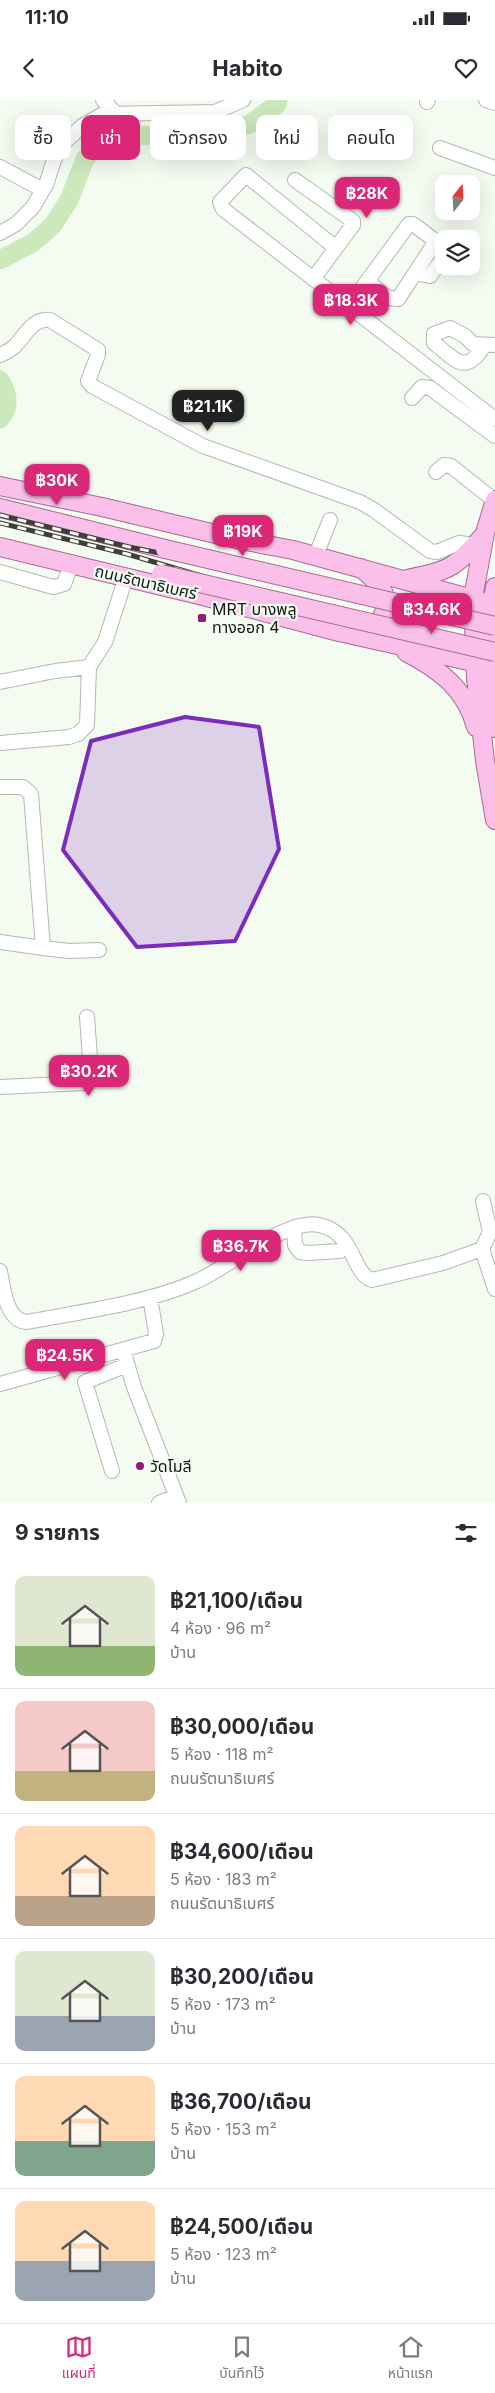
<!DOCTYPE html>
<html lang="th">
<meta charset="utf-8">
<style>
:root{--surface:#fff;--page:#f7f7f7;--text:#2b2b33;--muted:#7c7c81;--line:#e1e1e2;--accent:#db2777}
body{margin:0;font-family:Inter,"Noto Sans Thai",sans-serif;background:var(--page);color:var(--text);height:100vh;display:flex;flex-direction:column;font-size:19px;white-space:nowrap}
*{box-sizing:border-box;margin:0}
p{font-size:16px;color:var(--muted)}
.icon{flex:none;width:28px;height:28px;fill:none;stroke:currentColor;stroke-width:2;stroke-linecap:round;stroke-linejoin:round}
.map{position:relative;height:1403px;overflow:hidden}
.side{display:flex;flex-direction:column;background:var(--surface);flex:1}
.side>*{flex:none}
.guide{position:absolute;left:15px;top:15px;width:465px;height:45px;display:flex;gap:10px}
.needle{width:32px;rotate:18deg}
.buttons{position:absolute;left:435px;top:75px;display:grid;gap:10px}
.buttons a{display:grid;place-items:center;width:45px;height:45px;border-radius:10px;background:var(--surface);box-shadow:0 5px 20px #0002;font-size:25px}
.price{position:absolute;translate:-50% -42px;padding:0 11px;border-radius:10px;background:var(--accent);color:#fff;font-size:16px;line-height:32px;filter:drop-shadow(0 1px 2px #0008)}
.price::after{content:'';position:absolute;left:50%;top:30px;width:15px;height:11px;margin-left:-8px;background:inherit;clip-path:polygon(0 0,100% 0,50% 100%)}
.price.on{background:#222;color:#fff}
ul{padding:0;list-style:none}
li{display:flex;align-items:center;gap:15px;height:125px;padding:0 15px}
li+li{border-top:1px solid var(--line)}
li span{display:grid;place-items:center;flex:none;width:140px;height:100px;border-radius:10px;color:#555}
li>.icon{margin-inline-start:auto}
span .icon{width:60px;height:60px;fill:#fffc;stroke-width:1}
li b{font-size:21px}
h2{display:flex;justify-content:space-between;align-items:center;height:60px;padding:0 15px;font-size:21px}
.chip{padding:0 18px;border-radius:10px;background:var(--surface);box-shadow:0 5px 20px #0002;font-size:18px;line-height:45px}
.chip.on{background:var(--accent);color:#fff}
.status{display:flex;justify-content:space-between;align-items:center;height:35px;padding:0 25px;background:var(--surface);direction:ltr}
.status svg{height:14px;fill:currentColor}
header{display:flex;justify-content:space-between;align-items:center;height:65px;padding:0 15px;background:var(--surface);font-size:22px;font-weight:700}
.tabs{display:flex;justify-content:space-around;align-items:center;height:70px;border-top:1px solid var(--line);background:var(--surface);font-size:14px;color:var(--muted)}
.tabs a{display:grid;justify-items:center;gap:2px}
.tabs .on{color:var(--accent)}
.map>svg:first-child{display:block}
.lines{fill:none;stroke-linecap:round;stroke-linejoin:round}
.river{stroke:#cce9bc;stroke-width:19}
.minor-casing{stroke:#b3b9b0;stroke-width:16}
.major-casing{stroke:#a76a96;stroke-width:20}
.minor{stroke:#fff;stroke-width:14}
.major{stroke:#fac0ea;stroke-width:18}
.rail-casing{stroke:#3c3f3a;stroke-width:5}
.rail{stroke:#f4fbf1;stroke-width:3;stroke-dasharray:9;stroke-linecap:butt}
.major-bridge-casing{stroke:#a76a96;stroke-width:20;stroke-linecap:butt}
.major-bridge{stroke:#fac0ea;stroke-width:18}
.marked{fill:#7b2cbf;fill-opacity:0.2;stroke:#7b2cbf;stroke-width:4;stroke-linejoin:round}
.poi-dot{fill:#911b7a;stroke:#f4fbf1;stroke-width:2}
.labels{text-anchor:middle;stroke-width:4.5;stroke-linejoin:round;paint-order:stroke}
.street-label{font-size:16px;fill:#151814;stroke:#f4fbf1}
.poi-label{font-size:16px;fill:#151814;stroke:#f4fbf1;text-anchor:start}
</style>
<div class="status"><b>11:10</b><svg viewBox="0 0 49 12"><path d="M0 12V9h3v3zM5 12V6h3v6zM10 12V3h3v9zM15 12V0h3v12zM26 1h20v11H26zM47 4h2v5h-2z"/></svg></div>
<header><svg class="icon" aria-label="back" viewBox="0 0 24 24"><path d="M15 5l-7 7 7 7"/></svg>Habito<svg class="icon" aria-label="heart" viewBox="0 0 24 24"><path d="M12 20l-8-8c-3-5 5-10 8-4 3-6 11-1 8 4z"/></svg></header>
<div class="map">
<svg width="495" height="1403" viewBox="0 0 495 1403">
<rect width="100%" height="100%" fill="#f4fbf1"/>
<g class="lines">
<!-- river -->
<path class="river" d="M0,160L34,142L53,125L69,100L85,59L99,45L115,36L218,34L250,24L277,4L278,0
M0,280C8,293 11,306 0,319"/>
<!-- minor casing -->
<g class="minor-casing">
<path id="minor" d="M103,0L116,14
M486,0L495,3
M427,2L428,0
M440,48L495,68
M0,67L43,90
M295,80L353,121V125L313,179
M0,133L16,124L33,107L46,85L54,60L63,44L82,26L103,14L215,12L243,0
M336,148L246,75L220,102L223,109L495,319
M415,173L430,176L444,157
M367,181L388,198L398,199L434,144
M349,206L409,124H413L433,139L434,144L444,153
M484,246C465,276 456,260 434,243V234L450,228L465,236L473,244L495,245
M0,255C5,253 10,250 14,247C25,236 32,218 50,220L98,250V255L88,281L92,286L203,346L360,402L374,410L430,451L437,452L459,443L475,445
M412,298L422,287L430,288L495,336
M436,372L444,365L451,366L495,401
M316,455L330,420
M0,472L53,487L64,484L68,473
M0,582L55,571L89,567
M0,643L69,637L78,634L87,625L89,567L105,542L126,477
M0,687H23L31,694L43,848L0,842
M43,848L69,851L99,850
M0,987L85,983L89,979L91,971L87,917
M483,1101L490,1132
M294,1129L295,1145L300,1152L308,1153L340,1151
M482,1149L495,1189
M0,1171C3,1187 6,1221 27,1222C79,1212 149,1203 197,1181C226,1169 287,1117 319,1125C356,1133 351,1173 372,1180L443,1163L482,1149L490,1132L495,1130
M123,1250L134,1287L179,1403
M0,1284L154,1241L156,1234L150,1197
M112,1371L85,1282L127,1265
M159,1403L176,1396"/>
</g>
<!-- major casing -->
<g class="major-casing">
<path id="major" d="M0,386L102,407L241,440L293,450L495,505
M495,400L485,433L473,498L476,578L485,661L495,720
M0,408L165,449
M0,447L207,497L335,531L495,567
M361,468C368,474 376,480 381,488C391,503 383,525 367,532
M407,479C452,470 454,468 484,435
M495,487C487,533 488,582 495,628
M406,552C439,569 466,589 476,627"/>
</g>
<!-- minor -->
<use href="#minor" class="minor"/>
<!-- major -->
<use href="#major" class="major"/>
<!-- rail casing -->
<g class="rail-casing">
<path id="rail" d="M0,415L129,447L257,472L495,529
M0,423L127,454L252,491L495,550"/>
</g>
<!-- rail -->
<use href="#rail" class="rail"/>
<!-- major-bridge casing -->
<g class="major-bridge-casing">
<path id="major-bridge" d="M165,449L495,526
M161,474L495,552"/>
</g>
<!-- major-bridge -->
<use href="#major-bridge" class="major-bridge"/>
</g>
<!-- marked area -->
<path class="marked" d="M185,617L259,627L279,749L235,841L137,847L63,750L91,641Z"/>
<!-- markers -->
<g class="poi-dot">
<rect x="197" y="513" width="10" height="10" rx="2.5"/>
<circle cx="140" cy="1366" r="5"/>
</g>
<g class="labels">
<!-- street labels -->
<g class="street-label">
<text transform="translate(146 482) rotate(13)" y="6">ถนนรัตนาธิเบศร์</text>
</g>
<!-- poi labels -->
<g class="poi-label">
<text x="212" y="515">MRT บางพลู<tspan x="212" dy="18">ทางออก 4</tspan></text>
<text x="150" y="1372">วัดโมลี</text>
</g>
</g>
</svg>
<div class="buttons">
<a><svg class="needle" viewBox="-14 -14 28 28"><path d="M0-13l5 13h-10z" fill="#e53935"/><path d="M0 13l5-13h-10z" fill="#7c7c81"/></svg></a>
<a><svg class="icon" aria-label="layers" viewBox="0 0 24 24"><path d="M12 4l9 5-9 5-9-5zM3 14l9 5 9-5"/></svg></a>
</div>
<b class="price" style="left:367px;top:119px">฿28K</b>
<b class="price" style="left:351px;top:226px">฿18.3K</b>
<b class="price on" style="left:208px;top:332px">฿21.1K</b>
<b class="price" style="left:57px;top:406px">฿30K</b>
<b class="price" style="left:243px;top:457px">฿19K</b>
<b class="price" style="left:432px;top:535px">฿34.6K</b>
<b class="price" style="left:89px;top:997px">฿30.2K</b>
<b class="price" style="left:241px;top:1172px">฿36.7K</b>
<b class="price" style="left:65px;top:1281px">฿24.5K</b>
<div class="guide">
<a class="chip">ซื้อ</a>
<a class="chip on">เช่า</a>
<a class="chip">ตัวกรอง</a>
<a class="chip">ใหม่</a>
<a class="chip">คอนโด</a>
</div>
</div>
<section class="side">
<h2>9 รายการ<svg class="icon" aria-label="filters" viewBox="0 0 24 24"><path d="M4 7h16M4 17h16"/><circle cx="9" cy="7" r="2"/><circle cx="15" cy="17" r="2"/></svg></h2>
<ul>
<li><span style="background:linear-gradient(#dfe7d0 70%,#8fb573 0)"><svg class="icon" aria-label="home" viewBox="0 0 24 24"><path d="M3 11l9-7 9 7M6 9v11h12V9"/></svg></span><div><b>฿21,100/เดือน</b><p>4 ห้อง · 96 m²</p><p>บ้าน</p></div></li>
<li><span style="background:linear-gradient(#f6c9c9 70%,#c2b280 0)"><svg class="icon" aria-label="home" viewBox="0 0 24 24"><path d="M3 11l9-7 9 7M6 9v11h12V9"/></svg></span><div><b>฿30,000/เดือน</b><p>5 ห้อง · 118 m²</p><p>ถนนรัตนาธิเบศร์</p></div></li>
<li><span style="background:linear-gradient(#ffd9b3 70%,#b9a48a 0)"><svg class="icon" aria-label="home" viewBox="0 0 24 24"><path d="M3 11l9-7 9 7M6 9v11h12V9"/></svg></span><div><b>฿34,600/เดือน</b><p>5 ห้อง · 183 m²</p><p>ถนนรัตนาธิเบศร์</p></div></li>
<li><span style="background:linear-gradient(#dfe7d0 65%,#9aa5b1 0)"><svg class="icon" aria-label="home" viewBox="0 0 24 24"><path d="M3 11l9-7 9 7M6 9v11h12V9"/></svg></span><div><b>฿30,200/เดือน</b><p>5 ห้อง · 173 m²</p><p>บ้าน</p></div></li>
<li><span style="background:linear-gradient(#ffd9b3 65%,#7fa58c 0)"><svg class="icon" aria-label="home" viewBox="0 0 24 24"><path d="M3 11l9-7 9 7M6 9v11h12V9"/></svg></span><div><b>฿36,700/เดือน</b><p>5 ห้อง · 153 m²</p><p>บ้าน</p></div></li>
<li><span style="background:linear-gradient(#ffd9b3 60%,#9aa5b1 0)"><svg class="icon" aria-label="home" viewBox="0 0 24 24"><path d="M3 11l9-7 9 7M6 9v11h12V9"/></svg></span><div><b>฿24,500/เดือน</b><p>5 ห้อง · 123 m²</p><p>บ้าน</p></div></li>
</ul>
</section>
<nav class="tabs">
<a class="on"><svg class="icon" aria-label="map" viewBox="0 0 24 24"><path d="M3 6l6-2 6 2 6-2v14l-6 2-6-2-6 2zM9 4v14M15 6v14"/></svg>แผนที่</a>
<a><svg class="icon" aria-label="saved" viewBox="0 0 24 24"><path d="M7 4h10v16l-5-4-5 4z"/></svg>บันทึกไว้</a>
<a><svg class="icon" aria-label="home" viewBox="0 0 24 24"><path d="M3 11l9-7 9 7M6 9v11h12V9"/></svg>หน้าแรก</a>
</nav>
